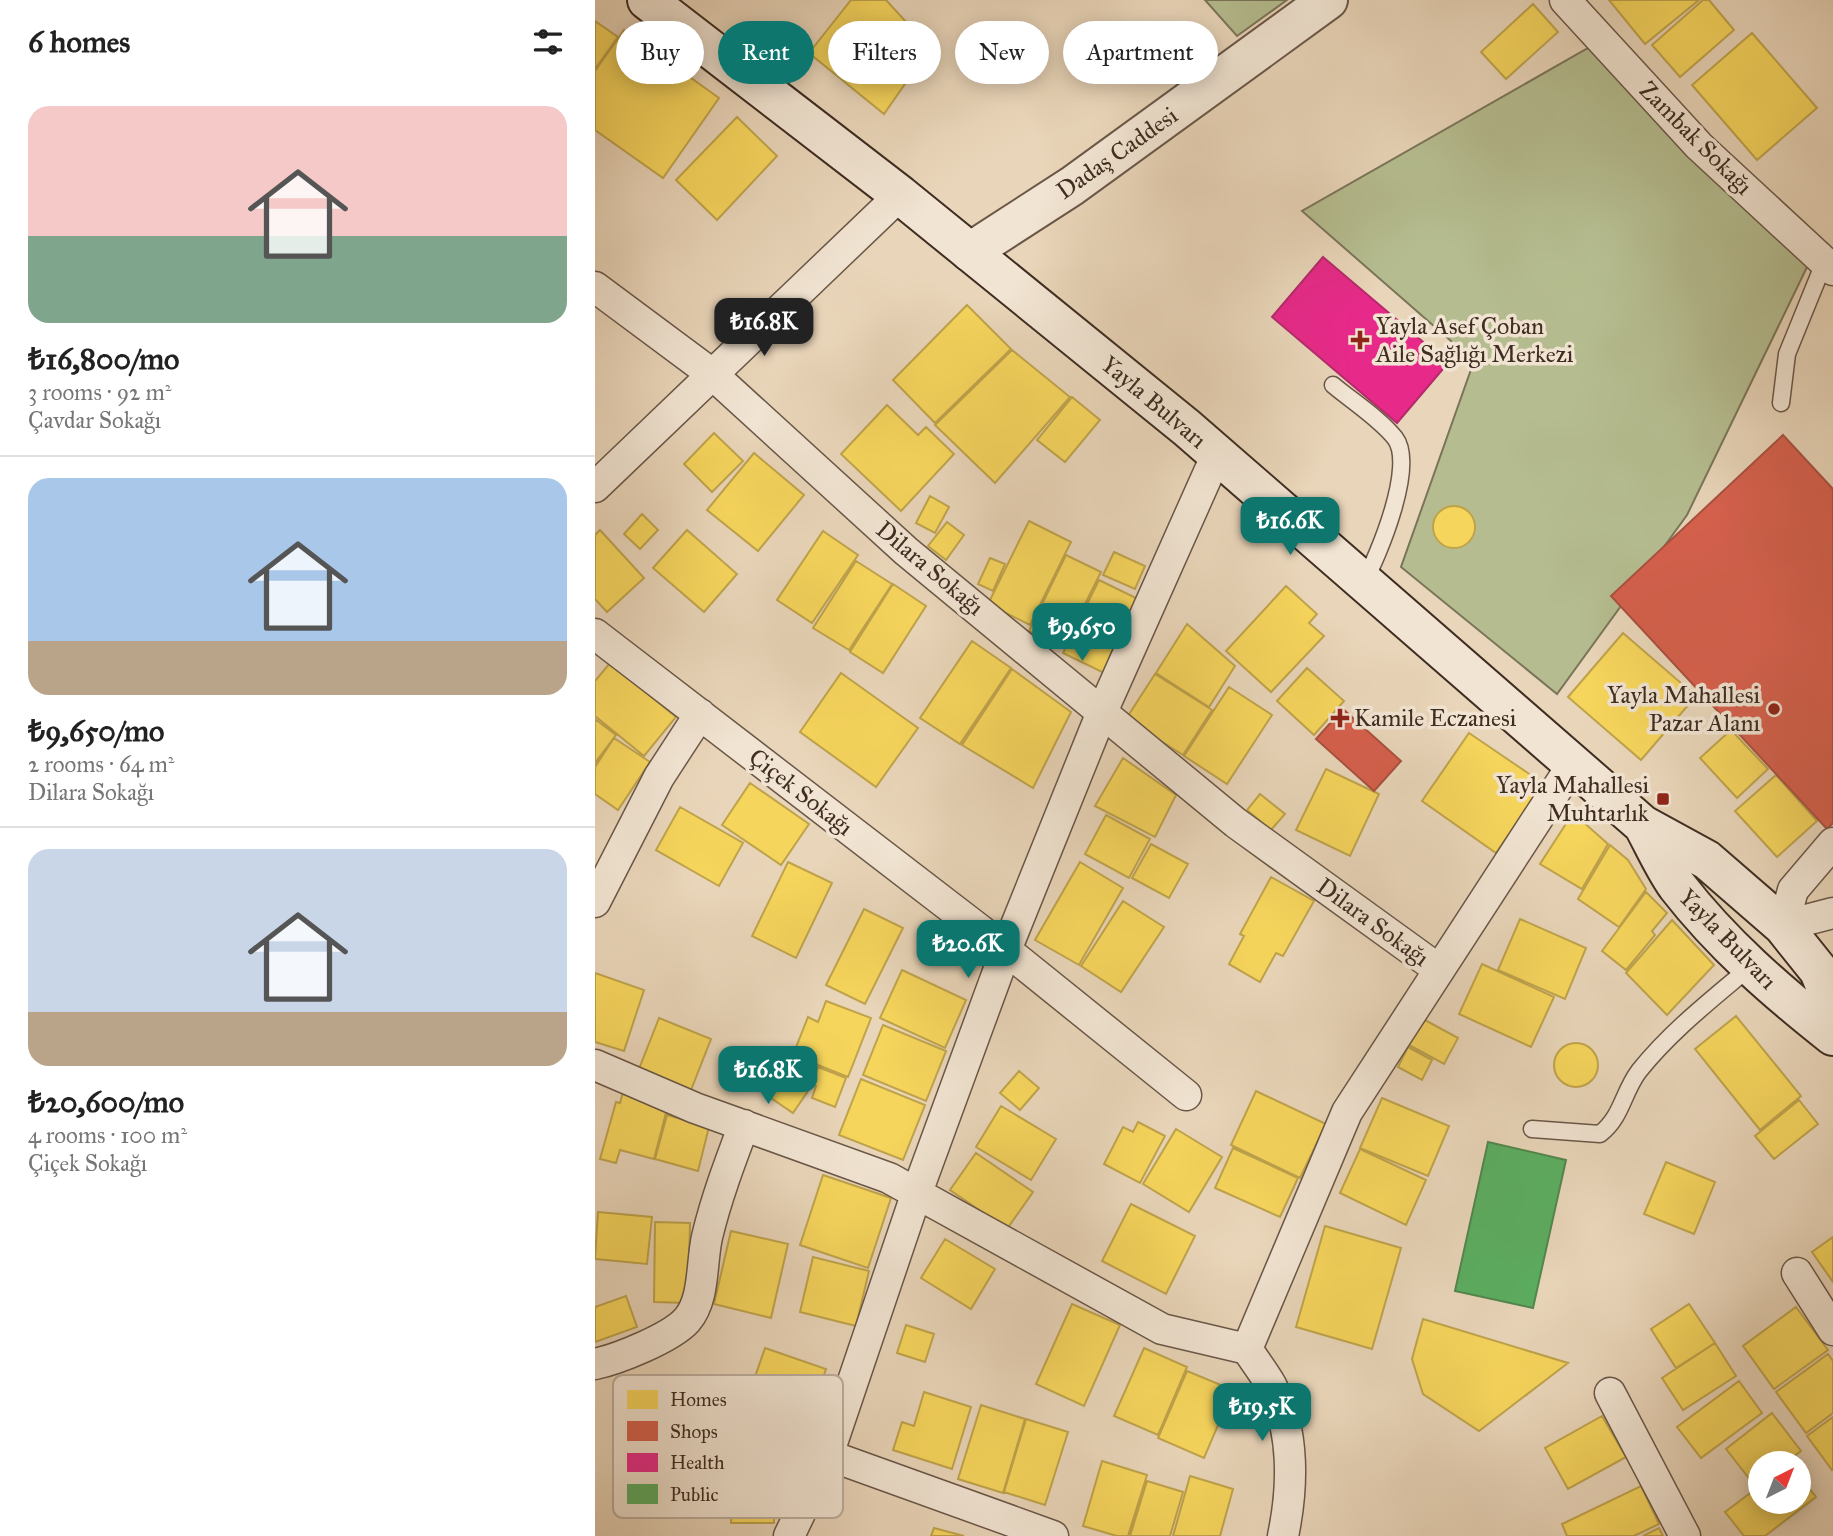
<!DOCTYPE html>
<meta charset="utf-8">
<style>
:root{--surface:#fff;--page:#f6f6f6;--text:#222;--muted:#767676;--line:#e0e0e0;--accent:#0f766e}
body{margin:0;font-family:"IM FELL Great Primer",serif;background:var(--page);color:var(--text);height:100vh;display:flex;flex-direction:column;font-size:26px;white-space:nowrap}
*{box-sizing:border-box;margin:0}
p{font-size:23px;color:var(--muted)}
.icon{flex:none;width:38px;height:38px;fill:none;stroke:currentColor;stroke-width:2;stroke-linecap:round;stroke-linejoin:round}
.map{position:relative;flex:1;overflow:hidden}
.sheet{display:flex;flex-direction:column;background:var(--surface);width:595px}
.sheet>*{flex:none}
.hud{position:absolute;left:21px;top:21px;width:665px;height:63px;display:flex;gap:14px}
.needle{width:46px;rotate:42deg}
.controls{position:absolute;left:1153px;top:1451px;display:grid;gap:14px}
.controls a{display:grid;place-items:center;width:63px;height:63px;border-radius:50%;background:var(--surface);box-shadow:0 4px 18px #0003;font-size:35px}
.price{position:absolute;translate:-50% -60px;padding:0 16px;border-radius:14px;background:var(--accent);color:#fff;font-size:23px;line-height:46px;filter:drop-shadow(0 2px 4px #0008)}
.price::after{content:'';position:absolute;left:50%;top:42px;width:21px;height:16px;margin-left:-10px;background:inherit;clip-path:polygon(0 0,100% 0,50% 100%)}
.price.active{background:#222;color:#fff}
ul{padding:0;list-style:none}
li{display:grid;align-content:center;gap:14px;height:371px;padding:0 28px}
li+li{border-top:2px solid var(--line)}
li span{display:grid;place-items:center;height:217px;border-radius:21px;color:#555}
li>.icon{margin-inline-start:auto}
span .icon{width:126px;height:126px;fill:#fffc;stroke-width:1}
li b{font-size:30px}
h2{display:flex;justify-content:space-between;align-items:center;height:84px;padding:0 28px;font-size:30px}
.tag{padding:0 24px;border-radius:32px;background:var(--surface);box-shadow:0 4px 18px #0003;font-size:24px;line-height:63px}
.tag.active{background:var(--accent);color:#fff}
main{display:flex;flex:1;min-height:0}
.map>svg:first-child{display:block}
.green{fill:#b5bd90;stroke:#7a7559;stroke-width:2}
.homes{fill:#f6d55c;stroke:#bfa34b;stroke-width:2}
.shops{fill:#d6604d;stroke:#a95140;stroke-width:2}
.health{fill:#e7298a;stroke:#b52a6b;stroke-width:2}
.public{fill:#5aae61;stroke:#52874e;stroke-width:2}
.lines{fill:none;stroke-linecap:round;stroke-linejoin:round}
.service-casing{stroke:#6a5748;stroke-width:19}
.minor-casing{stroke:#6a5748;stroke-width:33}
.tertiary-casing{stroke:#6a5748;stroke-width:42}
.secondary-casing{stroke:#3f2d22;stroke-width:42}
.service{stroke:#f1e4d2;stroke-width:16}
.minor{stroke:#f1e4d2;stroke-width:30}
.tertiary{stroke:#f1e4d2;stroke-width:38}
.secondary{stroke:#f1e4d2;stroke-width:38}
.poi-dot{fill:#8f2418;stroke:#f1e4d2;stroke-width:2.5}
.labels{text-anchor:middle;stroke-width:7;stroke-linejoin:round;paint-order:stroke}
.street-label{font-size:24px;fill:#3f2d22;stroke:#f1e4d2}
.poi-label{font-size:24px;fill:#3f2d22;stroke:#f1e4d2;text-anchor:start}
.key{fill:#f1e4d2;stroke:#bcad9d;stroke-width:2}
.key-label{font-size:19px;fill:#3f2d22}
</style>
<main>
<section class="sheet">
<h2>6 homes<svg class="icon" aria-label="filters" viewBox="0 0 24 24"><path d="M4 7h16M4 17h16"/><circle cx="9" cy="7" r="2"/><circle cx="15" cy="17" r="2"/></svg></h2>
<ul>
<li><span style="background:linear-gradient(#f6c9c9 60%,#7fa58c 0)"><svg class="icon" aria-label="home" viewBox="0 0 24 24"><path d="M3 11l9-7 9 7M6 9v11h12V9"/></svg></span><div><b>₺16,800/mo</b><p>3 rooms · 92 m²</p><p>Çavdar Sokağı</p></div></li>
<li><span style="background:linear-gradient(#a9c7e8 75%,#b9a48a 0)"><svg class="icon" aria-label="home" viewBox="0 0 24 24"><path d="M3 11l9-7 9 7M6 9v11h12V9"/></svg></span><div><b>₺9,650/mo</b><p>2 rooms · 64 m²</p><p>Dilara Sokağı</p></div></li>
<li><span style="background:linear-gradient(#c9d6e8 75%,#b9a48a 0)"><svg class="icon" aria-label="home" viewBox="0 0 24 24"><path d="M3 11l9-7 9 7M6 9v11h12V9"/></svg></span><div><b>₺20,600/mo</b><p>4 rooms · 100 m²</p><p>Çiçek Sokağı</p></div></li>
</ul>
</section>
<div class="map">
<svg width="1238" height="1536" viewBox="0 0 1238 1536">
<rect width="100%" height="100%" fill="#e9d5b9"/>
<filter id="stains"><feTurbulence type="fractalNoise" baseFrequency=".00286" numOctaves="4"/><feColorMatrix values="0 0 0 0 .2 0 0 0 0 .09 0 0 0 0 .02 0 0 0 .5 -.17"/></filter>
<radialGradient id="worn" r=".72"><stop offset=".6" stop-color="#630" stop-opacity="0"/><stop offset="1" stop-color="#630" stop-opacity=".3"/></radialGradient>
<!-- green -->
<path class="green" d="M610,0H692L642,36Z
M993,48L1214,263L1092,515L962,694L806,567L879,361L707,211Z"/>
<!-- homes -->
<path class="homes" d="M256,0H291L335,48L289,114L214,53Z
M1014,0H1104L1050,44Z
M1108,0H1114L1139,30L1085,77L1057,45Z
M938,4L963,32L911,79L886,52Z
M0,21L23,37L0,69Z
M29,30L124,98L68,178L0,130V71Z
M1157,33L1222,108L1162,160L1097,85Z
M142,117L182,156L122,220L81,180Z
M372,305L416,349L340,423L298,380Z
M417,350L475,397L400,483L340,425Z
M477,397L505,420L470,462L442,440Z
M292,405L323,435L331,427L359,454L306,511L246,454Z
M119,433L148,461L117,492L89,464Z
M159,453L209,495L163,551L112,510Z
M335,496L354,507L340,533L321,523Z
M838 527a21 21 0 1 1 42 0a21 21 0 1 1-42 0Z
M47,514L63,530L45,549L29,534Z
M434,521L476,542L435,625L393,604Z
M352,522L369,535L351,560L333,546Z
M5,530L49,578L12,612L0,599V535Z
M92,530L142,574L109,612L58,568Z
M228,531L263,555L217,623L182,600Z
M519,552L550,566L540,589L508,575Z
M471,555L506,572L468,648L434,631Z
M395,558L410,564L398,591L383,584Z
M261,561L297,584L254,650L218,628Z
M504,580L545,600L509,673L468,653Z
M298,584L331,606L288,673L255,652Z
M691,586L722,614L714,623L729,636L676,692L631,651Z
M592,624L640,666L614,707L561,673Z
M1028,633L1101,696L1046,760L973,697Z
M377,641L416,668L365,744L325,718Z
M15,663L81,717L49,756L0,716V681Z
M712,668L749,701L719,735L682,701Z
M417,669L476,712L438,788L367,745Z
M246,673L323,728L281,787L205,732Z
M560,674L617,710L588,755L531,719Z
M634,687L677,715L632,784L589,756Z
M0,719L21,735L0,763Z
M1136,730L1173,769L1142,798L1105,758Z
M874,733L949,784L901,853L827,801Z
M19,738L55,762L23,810L0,794V767Z
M528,758L581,795L560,837L500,806Z
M731,769L784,794L755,856L701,830Z
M1181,775L1222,821L1182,857L1140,811Z
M155,783L214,824L186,865L127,825Z
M665,794L690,814L676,830L652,810Z
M85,807L148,843L124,886L61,850Z
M978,813L1013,844L987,889L945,864Z
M511,815L555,839L534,878L490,854Z
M556,844L593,864L574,898L537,878Z
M1015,845L1033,860L1051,889L1024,927L983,899Z
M193,862L237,883L201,958L157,936Z
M485,862L528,888L484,965L440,940Z
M676,877L719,901L688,956L681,953L665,982L634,964L649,936L645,934Z
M1051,892L1072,913L1057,931L1060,935L1031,970L1007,951Z
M528,901L569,927L526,992L486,966Z
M269,909L308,928L270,1004L231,985Z
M925,919L991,948L970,999L903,970Z
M1077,920L1119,965L1072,1015L1031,973Z
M887,964L959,997L936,1047L864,1014Z
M307,970L371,1000L350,1048L285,1018Z
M0,973L49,990L29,1051L0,1042Z
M231,1001L276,1018L253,1077L198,1055L213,1017L223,1022Z
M1141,1016L1206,1096L1165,1130L1100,1049Z
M64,1018L116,1039L96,1090L44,1069Z
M828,1019L863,1038L849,1064L814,1045Z
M288,1025L351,1051L331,1101L268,1075Z
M959 1065a22 22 0 1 1 44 0a22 22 0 1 1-44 0Z
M813,1047L837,1060L827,1080L803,1067Z
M223,1067L251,1078L240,1107L217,1098L221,1086L216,1084Z
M190,1071L215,1088L198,1113L173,1096Z
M424,1071L444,1088L425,1110L405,1093Z
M266,1079L330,1105L308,1160L244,1135Z
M661,1091L731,1124L705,1178L636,1145Z
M28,1092L73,1105L59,1159L25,1150L21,1163L5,1159L21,1102L25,1103Z
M787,1098L854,1126L833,1176L765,1148Z
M1204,1100L1223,1124L1179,1159L1160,1136Z
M406,1106L461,1139L436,1180L381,1147Z
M72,1115L114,1127L103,1171L60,1159Z
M543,1122L570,1136L545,1183L509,1164L528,1127L538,1132Z
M581,1129L627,1157L594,1212L548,1184Z
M638,1148L703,1178L685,1217L620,1188Z
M765,1149L831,1180L811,1225L745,1193Z
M381,1153L438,1192L412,1229L355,1190Z
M1071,1162L1120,1182L1099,1234L1049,1214Z
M228,1175L296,1198L273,1268L205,1245Z
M536,1204L600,1236L571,1294L507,1261Z
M3,1212L57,1217L52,1264L0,1259Z
M60,1222L95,1223L93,1303L59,1302Z
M730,1226L806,1248L777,1349L701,1327Z
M136,1231L193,1244L176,1318L119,1304Z
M1238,1237V1282L1217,1252Z
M350,1239L400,1269L376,1309L326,1278Z
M218,1257L274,1271L261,1326L205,1312Z
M31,1296L42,1327L0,1342V1307Z
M477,1304L525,1325L489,1406L441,1384Z
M1094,1304L1120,1343L1081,1368L1056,1329Z
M1201,1307L1233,1350L1179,1389L1148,1346Z
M828,1319L973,1363L884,1431L828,1394L817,1359Z
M311,1325L339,1334L330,1362L302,1353Z
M1120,1343L1141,1376L1088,1410L1067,1378Z
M170,1348L231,1369L212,1424L151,1403Z
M549,1348L592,1367L563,1435L519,1416Z
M1233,1354L1238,1361V1413L1211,1433L1181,1392Z
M592,1371L638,1390L609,1458L563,1438Z
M1144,1381L1167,1413L1106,1458L1082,1427Z
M329,1392L376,1407L357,1469L298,1450L307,1422L319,1426Z
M386,1405L430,1419L408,1493L363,1479Z
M1177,1413L1206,1451L1190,1463H1166V1482L1160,1486L1131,1449Z
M1007,1416L1031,1457L973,1489L950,1448Z
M1238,1417V1469L1237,1470L1212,1436Z
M431,1419L473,1432L450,1505L409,1492Z
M507,1461L552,1475L533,1536H522L488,1526Z
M111,1466L179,1468V1523H136L137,1506L111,1505Z
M1204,1475L1221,1497L1170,1536H1149L1130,1512L1166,1485V1502H1204Z
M595,1476L638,1489L625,1536H578Z
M552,1481L588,1492L575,1536H535Z
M1046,1486L1064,1524L1039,1536H972L967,1524Z
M339,1528L369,1536H336Z
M1064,1528L1068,1536H1048Z"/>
<!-- shops -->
<path class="shops" d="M1188,435L1238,489V823L1232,829L1016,596Z
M748,709L806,761L779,791L721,739Z"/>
<!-- health -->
<path class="health" d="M728,257L853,363L802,423L677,317Z"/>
<!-- public -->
<path class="public" d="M893,1142L971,1160L938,1308L860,1291Z"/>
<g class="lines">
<!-- service casing -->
<g class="service-casing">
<path id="service" d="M738,385C757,401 784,418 800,438C821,465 784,554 769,582
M1186,403L1192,354L1229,263
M937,1129L1005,1134C1027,1117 1028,1092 1044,1071C1076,1031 1116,1000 1155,967"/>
</g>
<!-- minor casing -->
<g class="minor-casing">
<path id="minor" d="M970,0L1104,146L1238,270
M0,287L117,374L311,551L641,823L843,969
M0,487L305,195
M0,634L411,950L591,1095
M1238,843L1198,890L1188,926L1238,913
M0,902L64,777L105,714
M0,1065L100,1108L294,1178L567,1329L652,1349L752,1112L978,764
M1202,1273L1238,1330
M652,1349C660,1361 669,1373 676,1385C700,1431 698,1488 688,1536
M0,1364C23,1359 76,1338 92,1320C110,1299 106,1264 112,1237C121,1199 135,1162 149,1125
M1015,1393L1090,1536
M233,1455L458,1536
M194,1536L233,1455L321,1195L411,950L507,712L622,454"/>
</g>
<!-- tertiary casing -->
<g class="tertiary-casing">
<path id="tertiary" d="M375,252L477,186L733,0"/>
</g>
<!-- secondary casing -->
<g class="secondary-casing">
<path id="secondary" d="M52,0L305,195L592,428L1048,825L1112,860L1188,926L1224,971L1238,1005
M1048,825C1059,845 1069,868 1082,886C1127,944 1181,991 1238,1036"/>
</g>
<!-- service -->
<use href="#service" class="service"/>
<!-- minor -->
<use href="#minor" class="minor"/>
<!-- tertiary -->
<use href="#tertiary" class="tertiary"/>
<!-- secondary -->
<use href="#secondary" class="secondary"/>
</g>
<!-- markers -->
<g class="poi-dot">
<path d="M761.5 329.5h7v7h7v7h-7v7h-7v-7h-7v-7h7z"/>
<circle cx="1179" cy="709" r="7"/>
<path d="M741.5 707.5h7v7h7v7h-7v7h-7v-7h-7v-7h7z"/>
<rect x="1061" y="792" width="14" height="14" rx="3.5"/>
</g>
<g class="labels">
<!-- street labels -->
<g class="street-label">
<text transform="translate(1101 138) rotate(45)" y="8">Zambak Sokağı</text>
<text transform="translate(522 153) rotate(-35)" y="8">Dadaş Caddesi</text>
<text transform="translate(559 402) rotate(40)" y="8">Yayla Bulvarı</text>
<text transform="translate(335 568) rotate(40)" y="8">Dilara Sokağı</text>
<text transform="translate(206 792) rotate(38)" y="8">Çiçek Sokağı</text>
<text transform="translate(778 922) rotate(36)" y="8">Dilara Sokağı</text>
<text transform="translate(1133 939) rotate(46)" y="8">Yayla Bulvarı</text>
</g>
<!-- poi labels -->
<g class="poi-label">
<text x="781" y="334">Yayla Asef Çoban<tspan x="781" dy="28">Aile Sağlığı Merkezi</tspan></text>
<text x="1165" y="703" text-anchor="end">Yayla Mahallesi<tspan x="1165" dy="28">Pazar Alanı</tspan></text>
<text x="759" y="726">Kamile Eczanesi</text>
<text x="1054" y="793" text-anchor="end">Yayla Mahallesi<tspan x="1054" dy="28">Muhtarlık</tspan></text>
</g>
</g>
<!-- legend -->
<rect x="18" y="1375" width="230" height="143" rx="10" class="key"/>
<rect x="32" y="1390" width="31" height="19" fill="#f6d55c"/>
<rect x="32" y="1421" width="31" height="20" fill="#d6604d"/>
<rect x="32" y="1453" width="31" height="19" fill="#e7298a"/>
<rect x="32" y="1484" width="31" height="20" fill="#5aae61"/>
<g class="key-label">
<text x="75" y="1406">Homes</text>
<text x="75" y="1438">Shops</text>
<text x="75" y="1469">Health</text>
<text x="75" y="1501">Public</text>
</g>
<rect width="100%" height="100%" filter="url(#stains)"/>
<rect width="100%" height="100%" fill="url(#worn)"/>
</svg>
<div class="controls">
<a><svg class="needle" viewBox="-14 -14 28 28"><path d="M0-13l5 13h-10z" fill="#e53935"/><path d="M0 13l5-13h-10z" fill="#767676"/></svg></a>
</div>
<b class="price active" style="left:169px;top:358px">₺16.8K</b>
<b class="price" style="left:695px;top:557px">₺16.6K</b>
<b class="price" style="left:487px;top:663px">₺9,650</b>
<b class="price" style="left:373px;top:980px">₺20.6K</b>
<b class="price" style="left:173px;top:1106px">₺16.8K</b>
<b class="price" style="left:667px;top:1443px">₺19.5K</b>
<div class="hud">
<a class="tag">Buy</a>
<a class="tag active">Rent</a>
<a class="tag">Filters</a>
<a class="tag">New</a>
<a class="tag">Apartment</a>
</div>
</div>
</main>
